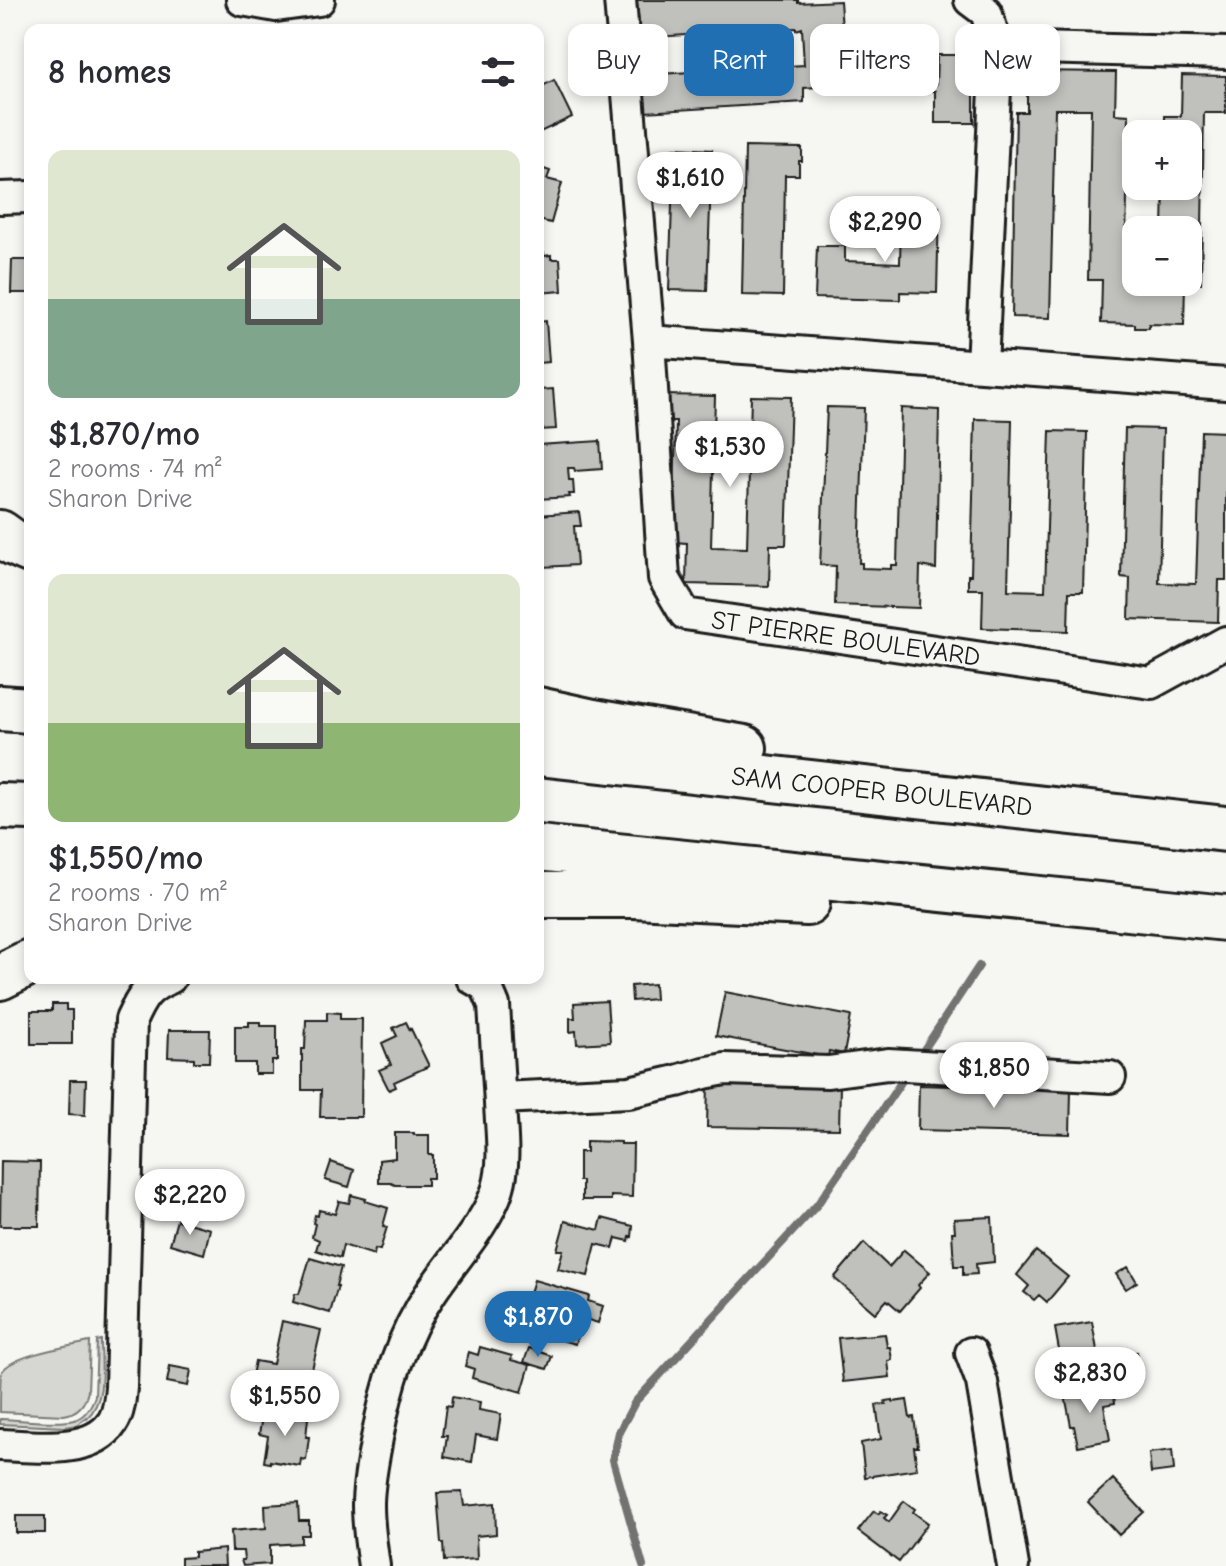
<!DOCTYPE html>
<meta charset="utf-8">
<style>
:root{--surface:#fff;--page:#f2f2f3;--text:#2b2b33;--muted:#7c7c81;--accent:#1f6fb2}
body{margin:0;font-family:"Comic Neue",sans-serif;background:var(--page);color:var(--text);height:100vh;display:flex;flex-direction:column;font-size:30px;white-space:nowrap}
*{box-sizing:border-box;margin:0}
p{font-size:26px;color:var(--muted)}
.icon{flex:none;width:44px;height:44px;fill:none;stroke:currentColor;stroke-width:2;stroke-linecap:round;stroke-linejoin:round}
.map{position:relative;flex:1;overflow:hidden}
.side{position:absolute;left:24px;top:24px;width:520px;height:960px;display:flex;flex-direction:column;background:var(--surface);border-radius:16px;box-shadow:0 4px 12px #0003}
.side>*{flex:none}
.top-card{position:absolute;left:568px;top:24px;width:538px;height:72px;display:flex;gap:16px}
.controls{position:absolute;left:1122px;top:120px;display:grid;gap:16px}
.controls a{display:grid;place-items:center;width:80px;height:80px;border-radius:16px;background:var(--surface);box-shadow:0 4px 12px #0003;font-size:40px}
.price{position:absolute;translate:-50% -68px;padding:0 18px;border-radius:28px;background:#fff;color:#222;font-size:26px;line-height:52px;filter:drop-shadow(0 2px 4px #0008)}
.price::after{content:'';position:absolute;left:50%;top:48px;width:24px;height:18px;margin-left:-12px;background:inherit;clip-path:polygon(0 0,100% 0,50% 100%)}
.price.active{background:var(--accent);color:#fff}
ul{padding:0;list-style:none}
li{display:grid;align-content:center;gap:16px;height:424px;padding:0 24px}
li span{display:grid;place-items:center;height:248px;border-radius:16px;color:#555}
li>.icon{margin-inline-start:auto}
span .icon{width:144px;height:144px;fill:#fffc;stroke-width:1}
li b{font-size:34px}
h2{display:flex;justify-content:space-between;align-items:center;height:96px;padding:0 24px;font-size:34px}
.pill{padding:0 28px;border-radius:16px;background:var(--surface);box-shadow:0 4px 12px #0003;font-size:28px;line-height:72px}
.pill.active{background:var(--accent);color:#fff}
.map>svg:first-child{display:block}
.green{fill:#d6d6d2;stroke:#797977;stroke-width:2}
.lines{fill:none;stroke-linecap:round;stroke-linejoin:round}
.stream{stroke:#727271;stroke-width:8}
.building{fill:#c0c0bd;stroke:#1c1c1c;stroke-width:2}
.minor-casing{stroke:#1c1c1c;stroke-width:36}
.highway-casing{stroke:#1c1c1c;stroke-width:50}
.minor{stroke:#f6f6f2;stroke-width:30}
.highway{stroke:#f6f6f2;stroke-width:44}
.labels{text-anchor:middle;stroke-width:6;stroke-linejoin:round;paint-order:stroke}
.street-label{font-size:26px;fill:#1c1c1c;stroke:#f6f6f2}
</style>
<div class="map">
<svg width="1226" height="1566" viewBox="0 0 1226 1566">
<rect width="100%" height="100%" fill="#f6f6f2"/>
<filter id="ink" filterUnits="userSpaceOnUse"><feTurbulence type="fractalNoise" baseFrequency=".0125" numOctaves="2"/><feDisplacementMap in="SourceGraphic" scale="16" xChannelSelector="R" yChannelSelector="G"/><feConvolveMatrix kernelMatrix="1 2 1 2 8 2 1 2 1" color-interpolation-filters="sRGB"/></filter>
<g filter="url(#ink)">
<!-- green -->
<path class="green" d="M101,1340C101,1365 107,1399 87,1418L86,1417L77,1425L65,1427L0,1424V1419C16,1419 60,1425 74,1420C85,1417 91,1407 95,1396L97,1341Z
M90,1342L88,1391C85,1405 78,1413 64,1415L0,1412C0,1401 0,1384 1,1374C7,1355 72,1346 90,1342Z"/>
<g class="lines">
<!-- stream -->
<path class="stream" d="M923,1051L979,966
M643,1566L613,1460L619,1432L635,1402L817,1205L906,1075"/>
</g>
<!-- building -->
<path class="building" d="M637,0H798V3L840,1L846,85L804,88V102L645,112L643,75L804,65L802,28L796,30V28L640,38Z
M937,55H976L975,73H978L977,94H974V123H935V91H932V85H936Z
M1027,71L1116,72L1115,114L1129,115L1125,279L1136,280V282H1188V230H1163L1164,186H1188V134H1165V116H1181L1182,75L1226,76V113H1204L1201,283H1185L1184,325L1149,324V328H1135V324L1101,323L1102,280H1088L1091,109H1055L1050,318L1012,317L1016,112H1027Z
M554,80L572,117L538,133V88Z
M745,147L802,148V161H799V175H785L783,296L742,295Z
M674,148L712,150L707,291L669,290Z
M538,167L550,171L547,179L562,183L551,223L538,220Z
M899,206H939L937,293L900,292V300L815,298L817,246H845V261L900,263L901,217H899Z
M538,253H544V256L551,255V259H560L562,291L538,293Z
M12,260H30V293H11Z
M546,321L549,362L538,363V322Z
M553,389L556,429L538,430V390Z
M663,395L715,396L711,547L747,548L751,396L791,397L786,545H770L769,586L686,584L687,543L673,542L676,421H662Z
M827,407L864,408L859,563H862V568L891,569V565H897L901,408L939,410L936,569L920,566L919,608L835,605L836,566L820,565Z
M975,419L1012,420L1008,590L1045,591L1050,431L1087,432L1083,592H1069L1068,631L982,628L983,589H968V575H971Z
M1125,428L1163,429L1159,583L1196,584L1201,431L1226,432V580H1219L1218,622L1129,619L1130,578L1121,577Z
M600,441L602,469L575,471L574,468H568L569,480H573L574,494H569L570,497L538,499V445Z
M579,512L581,526H574L577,565L542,567L541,550H538V515Z
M654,984L655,999L632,1001L631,986Z
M725,992L851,1016L844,1054L829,1051L828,1057L716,1036Z
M607,1001L610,1042L577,1044L576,1031L570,1032V1018H575L574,1003Z
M52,1004H66V1010H72V1044H31V1011H52Z
M327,1012L340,1013V1019H362L361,1117H320L321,1090H302V1049H305L306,1020H327Z
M249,1022H261V1026H277V1061H272V1074H255V1063H235V1026H249Z
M406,1022L410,1030L411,1029L429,1066L394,1082L396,1087L389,1090L379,1070L391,1065L382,1043L397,1036L393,1028Z
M169,1030H210L209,1062H194V1058L168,1057Z
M70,1080H86L85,1115L69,1114Z
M708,1082L840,1085L839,1129L707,1127Z
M919,1085L1071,1090L1070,1134L918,1130Z
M395,1133H414V1135H429V1155H433V1178H427V1185H395L391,1183H379V1160L395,1158Z
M586,1141L621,1142V1144H633L632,1197L611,1196V1200H582V1181H579V1152H586Z
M1,1161L40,1162L39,1226H0Z
M331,1162L354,1170L349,1187L325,1180Z
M351,1195L366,1199L365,1201L388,1208L383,1226L387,1227L380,1250L375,1249L374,1255L343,1245L340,1258L316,1250L319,1240L312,1237L315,1224L313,1223L315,1215L318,1216L319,1210L335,1214L339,1201L349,1203Z
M992,1217L994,1262L976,1264L977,1274L963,1275V1266H954L952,1232H955L954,1219Z
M602,1218L633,1226L632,1237L630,1236L629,1241L616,1238L613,1248L596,1244L588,1276L558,1269L563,1250H557L565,1221L599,1230Z
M177,1220L210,1229L204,1254L170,1244Z
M864,1243L889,1267L904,1250L930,1272L918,1285L920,1288L900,1311L887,1300L875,1313L834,1278Z
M1036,1251L1068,1277L1047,1302L1039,1295L1034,1300L1024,1292L1029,1286L1017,1275Z
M310,1258L341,1267L336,1286H338L330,1313L293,1302L295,1294H299Z
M1128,1267L1137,1282L1126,1289L1116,1274Z
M534,1280L589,1296L588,1301L603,1306L598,1323L582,1318L575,1344L525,1330L530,1311L525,1309Z
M282,1321L321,1330L305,1400L249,1389L255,1361L273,1364Z
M1092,1322L1100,1367L1065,1373L1062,1355L1060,1356L1055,1328Z
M885,1334L887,1347H890L892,1360L888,1361L890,1377L843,1382L838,1338Z
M480,1347L512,1356L511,1360L530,1365L522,1392L472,1378L474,1369L465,1366L469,1352L478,1355Z
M529,1348L552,1356L547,1369L524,1362Z
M1137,1352L1139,1365L1120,1369L1118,1356Z
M170,1366L191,1370L188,1386L167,1382Z
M1113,1387L1115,1403L1104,1405L1110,1440L1078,1446L1074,1426H1071L1065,1395Z
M452,1397L480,1402L479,1410L501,1414L497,1439L476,1435L472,1462L444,1457L447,1436H442L446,1406L451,1407Z
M893,1400V1402L907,1400L910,1418L914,1417L918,1447H914L917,1469L865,1477L861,1443L881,1439L876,1405L886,1404L885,1401Z
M263,1412L308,1418L306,1437H309L306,1460L301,1459L300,1466L270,1461V1463L264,1462L268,1436L259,1434Z
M1172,1450L1174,1470L1151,1473L1149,1453Z
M1113,1479L1144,1512L1119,1535L1088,1502Z
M462,1492L464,1506L495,1503L496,1534L476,1536L477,1559L444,1561L443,1543H441L437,1493Z
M904,1501L915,1509L913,1512L928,1523L899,1562L858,1531L874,1511L878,1514L881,1511L887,1515L884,1518L889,1522Z
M298,1503L299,1521H309V1535H301V1543L270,1545V1564L243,1566L241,1560H244L243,1551H232L231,1531L266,1528L265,1505Z
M16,1516H45V1533H16Z
M224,1549L225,1566H181V1558L194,1557V1552Z"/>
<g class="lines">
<!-- minor casing -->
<g class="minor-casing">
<path id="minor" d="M242,0L276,6L319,0
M620,0L649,341L664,578L685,614L1151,683L1226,642
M997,47L1226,53
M0,198L30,197
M649,341L982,366L997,47L986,12L970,0
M982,366L1226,384
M500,1098L629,1092L677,1081L704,1073L725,1069L828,1072L888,1064L1110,1077
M971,1353L982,1382L1013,1566
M0,1445C33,1446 91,1455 112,1423C119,1413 120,1399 121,1387L131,1020C141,998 147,987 170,978
M374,1566C371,1546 368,1526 368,1505C368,1483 373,1461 377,1438C387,1386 401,1336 432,1291C452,1261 488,1222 498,1188C506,1161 501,1130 500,1103C498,1070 496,1037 494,1005L486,986L472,978"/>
</g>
<!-- highway casing -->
<g class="highway-casing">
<path id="highway" d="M0,533L14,543L30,550
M0,708L30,710
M538,710L593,722L744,748
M538,753L1226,829
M0,806L30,807
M538,848L1226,918
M538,895H633L807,903
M0,977L30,962"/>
</g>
<!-- minor -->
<use href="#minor" class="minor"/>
<!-- highway -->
<use href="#highway" class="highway"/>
</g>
</g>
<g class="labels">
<!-- street labels -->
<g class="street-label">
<text transform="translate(846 638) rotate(8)" y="9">ST PIERRE BOULEVARD</text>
<text transform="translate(882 791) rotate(6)" y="9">SAM COOPER BOULEVARD</text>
</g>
</g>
</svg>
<div class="controls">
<a>+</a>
<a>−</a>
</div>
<b class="price" style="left:690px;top:220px">$1,610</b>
<b class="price" style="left:885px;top:264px">$2,290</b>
<b class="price" style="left:730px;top:489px">$1,530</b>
<b class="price" style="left:994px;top:1110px">$1,850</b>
<b class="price" style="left:190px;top:1237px">$2,220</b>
<b class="price active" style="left:538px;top:1359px">$1,870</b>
<b class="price" style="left:1090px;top:1415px">$2,830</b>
<b class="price" style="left:285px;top:1438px">$1,550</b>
<div class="top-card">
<a class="pill">Buy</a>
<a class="pill active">Rent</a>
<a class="pill">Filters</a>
<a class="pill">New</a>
</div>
<section class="side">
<h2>8 homes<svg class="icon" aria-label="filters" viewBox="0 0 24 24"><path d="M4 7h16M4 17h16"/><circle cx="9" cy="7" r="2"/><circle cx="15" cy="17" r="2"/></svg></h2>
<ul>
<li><span style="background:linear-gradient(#dfe7d0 60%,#7fa58c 0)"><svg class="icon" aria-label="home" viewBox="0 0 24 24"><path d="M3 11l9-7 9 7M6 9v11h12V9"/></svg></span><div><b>$1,870/mo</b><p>2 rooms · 74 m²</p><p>Sharon Drive</p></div></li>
<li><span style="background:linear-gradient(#dfe7d0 60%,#8fb573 0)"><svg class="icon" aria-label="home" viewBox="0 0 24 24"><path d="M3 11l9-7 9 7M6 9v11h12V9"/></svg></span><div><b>$1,550/mo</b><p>2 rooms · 70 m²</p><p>Sharon Drive</p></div></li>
</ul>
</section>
</div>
